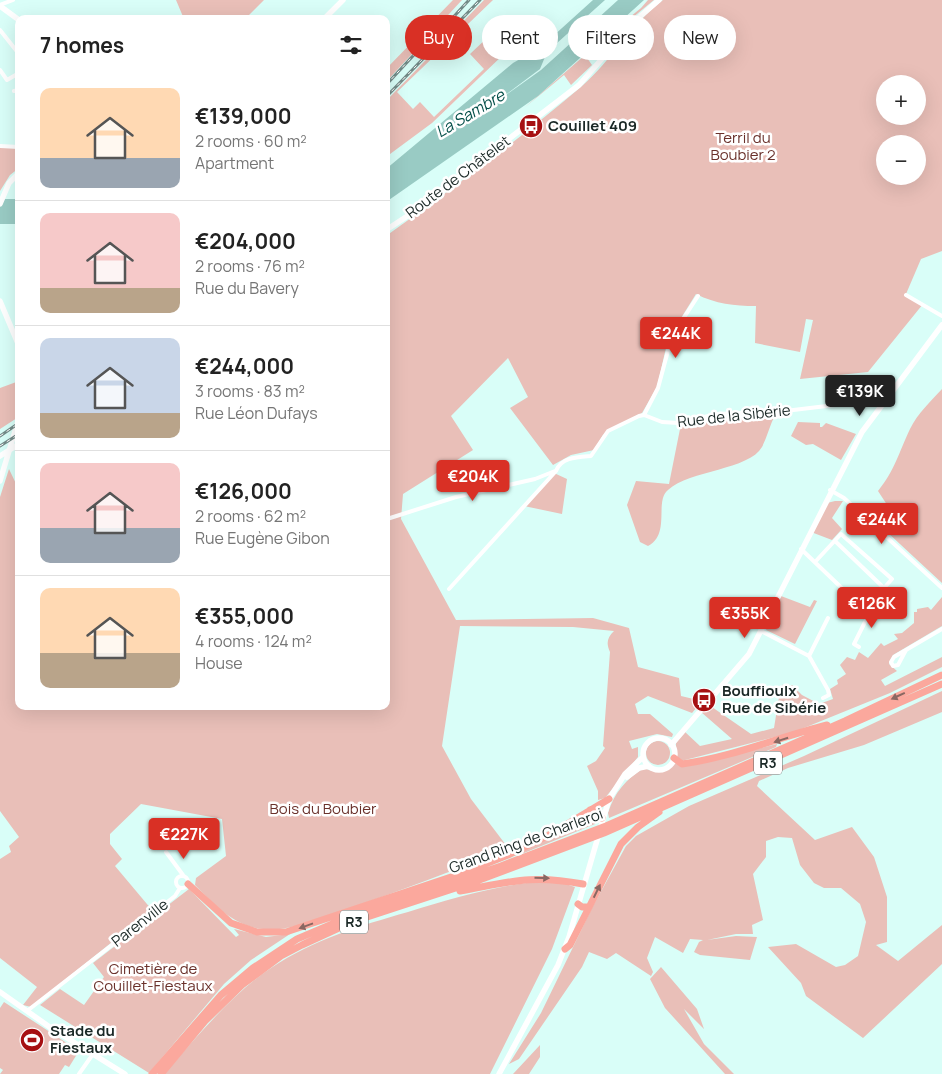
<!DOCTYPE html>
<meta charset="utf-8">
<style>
:root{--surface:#fff;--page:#f6f6f6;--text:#222;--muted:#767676;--line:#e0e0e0;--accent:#d93025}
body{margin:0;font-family:Manrope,sans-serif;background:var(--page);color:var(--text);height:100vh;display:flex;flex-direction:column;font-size:19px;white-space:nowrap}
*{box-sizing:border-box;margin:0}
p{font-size:16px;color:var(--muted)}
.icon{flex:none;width:28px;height:28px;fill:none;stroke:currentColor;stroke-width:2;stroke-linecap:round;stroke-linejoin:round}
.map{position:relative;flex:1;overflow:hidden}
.drawer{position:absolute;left:15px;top:15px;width:375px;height:695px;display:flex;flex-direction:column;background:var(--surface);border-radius:10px;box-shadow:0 5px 20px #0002}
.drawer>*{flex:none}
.hud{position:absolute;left:405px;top:15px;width:461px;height:45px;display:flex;gap:10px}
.tools{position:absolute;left:876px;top:75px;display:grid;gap:10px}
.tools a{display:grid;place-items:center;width:50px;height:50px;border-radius:50%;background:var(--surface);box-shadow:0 5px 20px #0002;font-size:25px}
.price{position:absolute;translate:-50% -42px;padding:0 11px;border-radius:5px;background:var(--accent);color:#fff;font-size:16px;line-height:32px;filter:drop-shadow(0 1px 2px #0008)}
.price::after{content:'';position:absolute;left:50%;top:30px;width:15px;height:11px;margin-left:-8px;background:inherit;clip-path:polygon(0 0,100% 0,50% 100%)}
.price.on{background:#222;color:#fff}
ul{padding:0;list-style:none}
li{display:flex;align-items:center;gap:15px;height:125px;padding:0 25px}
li+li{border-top:1px solid var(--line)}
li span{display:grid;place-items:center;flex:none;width:140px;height:100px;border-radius:10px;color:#555}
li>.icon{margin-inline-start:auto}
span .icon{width:60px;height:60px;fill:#fffc;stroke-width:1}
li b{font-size:21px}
h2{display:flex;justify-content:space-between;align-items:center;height:60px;padding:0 25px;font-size:21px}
.pill{padding:0 18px;border-radius:22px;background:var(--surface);box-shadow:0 5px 20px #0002;font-size:18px;line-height:45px}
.pill.on{background:var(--accent);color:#fff}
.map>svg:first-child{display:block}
.green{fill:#e9bfb8;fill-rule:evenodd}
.water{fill:#99cbc4}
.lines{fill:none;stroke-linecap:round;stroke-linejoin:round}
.street{stroke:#fff;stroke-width:4}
.secondary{stroke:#fff;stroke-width:5.5}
.highway{stroke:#fba89d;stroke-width:7}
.rail-casing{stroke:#738b88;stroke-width:3}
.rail{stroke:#fff;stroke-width:1;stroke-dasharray:4;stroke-linecap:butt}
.oneway{fill:#8a6862}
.labels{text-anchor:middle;stroke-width:5;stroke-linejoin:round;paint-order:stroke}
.shield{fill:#fff;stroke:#5f6867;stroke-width:1}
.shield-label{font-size:14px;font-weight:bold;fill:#1a2826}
.poi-label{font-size:15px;font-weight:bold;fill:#1a2826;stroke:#fff;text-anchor:start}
.park-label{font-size:15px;fill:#6a312b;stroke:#fff}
.street-label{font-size:15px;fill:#1a2826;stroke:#fff}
.water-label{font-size:16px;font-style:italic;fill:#044f49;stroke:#fff}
</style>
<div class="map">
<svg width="942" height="1074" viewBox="0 0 942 1074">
<rect width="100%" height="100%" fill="#d9fef8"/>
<!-- green -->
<path class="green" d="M176,0H264L245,19H184Z
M453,0H462L386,82V69Z
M484,0H493L397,92L413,109L420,102L434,117L484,69L470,54L489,36L505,53L432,123L386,157V101Z
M648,0H654L632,18L598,56L591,49L641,8Z
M663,0H942V251L921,259L906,294L923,304L868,372L800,379L813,320L806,319L800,352L755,343L756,306C734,306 716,304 696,294L668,339L657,387L642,413L603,435L594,450L571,455L553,465L510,408L528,397L508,358L451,416L473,450L403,494L401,519L456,620L593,618L629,628L638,667L679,678L681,696L702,701L692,713L648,696L635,704L638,714H650L673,734L672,737L657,734L629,741L632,749L638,747V757L605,798L598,800V791L587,766L596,761L605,748L603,746L610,652C606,643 607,638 614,631L573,627L460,626L442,746L471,799L509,849C454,870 398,892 341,911C317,919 289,932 263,929C233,926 215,905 195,885L196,878L226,856L222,819L141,804L110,834V844L122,859L115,866L152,910L31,1007L23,1005L37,987L0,958V859L11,852L9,846L19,837L0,811V497L9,469L19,490V706H386V236C453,188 520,139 582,86C612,60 631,24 663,0ZM885,84H918V116H885ZM885,144H918V176H885Z
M585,55L592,65L571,85L564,75L524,108Z
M0,146L19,149V168L10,175L0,191Z
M19,381L17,418L0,429V388Z
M942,389V583L887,532L897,520L878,491C895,470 899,452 910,429C918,413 930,402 942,389Z
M775,415C770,425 767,437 762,447C749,470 690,470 668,490C654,501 671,534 648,546L640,542L627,505L636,481L669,484L681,424L715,418Z
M798,422L820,423V427H822L826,423L856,434L841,460L813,444L806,445L791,436Z
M554,473L567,479L562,514L524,506Z
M835,501H843L832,518L842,529L832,540L811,532L827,503Z
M781,596L810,607L814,600L817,601L795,644L766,630Z
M942,597V626L893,655L889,664L897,671L881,680L885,686L942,657V667L890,693L794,732L681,761L676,756V743L684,731L700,746L732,739L701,712L709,705L751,734L774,728L779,697L783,684L787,689L792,685L802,695L819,704L833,699L830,689L838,684L837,680L846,674L840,665L847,657L855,660L859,652L868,658L881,643L884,646L898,639L894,634L902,633L914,623V612H917V609L928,607L931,610Z
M942,691V712L864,745L788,768L759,781L757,786L815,840L852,827L874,857L887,897V942L876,945L898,961L942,925V964L863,1038L806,996L801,983L768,947L796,944L836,967L845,965L858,956L866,922L860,904L841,888H824L814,883L800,865L792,838L778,837L766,841V857L753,874L763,920L752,925L753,934H736L707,940L736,936L757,937L750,960L700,955L694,952L699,942L703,940L690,939L683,953L655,937L647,958L653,972L651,976L616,953L607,959L589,952L582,967L519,1059L509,1064L541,1013L592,908L626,846L636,836L689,806L804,756Z
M646 753a12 12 0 1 1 24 0a12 12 0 1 1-24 0Z
M777,744L776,747L609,818L608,813C614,793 626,779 644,768C658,774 664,771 676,763L689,766Z
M589,814L595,815L597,818L595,824L524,853L509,857Z
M553,880L575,887L552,949L490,1074H163C197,1038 230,995 271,968C315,939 359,926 408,912C456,897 503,884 553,880Z
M189,889L236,937L239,935L234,929L266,937L290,934L251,960L224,984L149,1073L40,1005L60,989L84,1005L104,977L93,963Z
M661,967L697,1009L704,1029L684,1009L704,1044L734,1074H725L665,1008L650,979Z
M4,1002L79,1051L69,1067L65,1065L59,1074H0L3,1070L0,1068V1008Z
M540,1045V1057L529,1074H513Z"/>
<!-- water -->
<path class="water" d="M593,0H605L547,52L540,69L496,102L541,70L618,0H644L538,96L386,202V169L513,63L541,47Z
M0,199H19V224H0Z"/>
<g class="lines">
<!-- street -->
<path class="street" d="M0,5L13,0
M0,30L19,54
M0,70L7,80L19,73
M14,91L19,90
M0,146L19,147
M906,295L942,316
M644,415L658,388L672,336L698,296
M830,490L844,498L942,588
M387,519L456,497L535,479L555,471
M801,549L869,614L900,611L903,604
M815,562L841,534L892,579L884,588L835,541
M449,589L556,471C561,457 578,457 591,456L608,431L639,416L644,415L662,422L678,423L717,414L785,411L885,399
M761,631L809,656L828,690L829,695L823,698
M859,647L854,644L869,614
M906,650L898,665L893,666L891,662L894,657L942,629
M809,656L828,618
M166,852L183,875
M176 882a6 6 0 1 1 12 0a6 6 0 1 1-12 0Z
M27,1011L175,896L180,888
M79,1074L93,1054"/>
<!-- secondary -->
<path class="secondary" d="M0,6L19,20
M324,19L343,0
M0,204L9,183L19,173
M386,230L412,213L579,85L636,20L659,0
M0,301L19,346
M0,456L19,444
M0,481L19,418
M643 754a16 16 0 1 1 32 0a16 16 0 1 1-32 0Z
M671,745L749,654L862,432L942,325
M627,777L639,768L649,766
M0,992L51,1028L125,1074
M499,1074L558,965L569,937L609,799L625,774L643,757"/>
<!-- highway -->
<path class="highway" d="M674,758L682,764C733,757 779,737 827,725
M590,810L598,813L602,818
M188,884L231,923L257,932H286L460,874L508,855L549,835L609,799
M460,891C510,882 531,874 583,884
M578,904L582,907H589
M565,949L570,945L621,844L638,827L659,812
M152,1074L221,995L253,968L297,939L344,919L501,866L606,826L845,721L942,675
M161,1074L205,1021L242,985L281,956L302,945L352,922L474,882L604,833L942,684"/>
<!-- rail casing -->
<g class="rail-casing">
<path id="rail" d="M447,24L469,0
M386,85L449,17
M386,97L480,0
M0,436L19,423
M0,446L19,434"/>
</g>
<!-- rail -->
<use href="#rail" class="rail"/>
</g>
<!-- one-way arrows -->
<defs><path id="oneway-solid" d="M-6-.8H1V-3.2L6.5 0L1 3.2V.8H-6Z" transform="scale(1.25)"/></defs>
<g class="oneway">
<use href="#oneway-solid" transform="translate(898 696) rotate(155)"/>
<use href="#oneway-solid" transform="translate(781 740) rotate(162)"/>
<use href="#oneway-solid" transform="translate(542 878) rotate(2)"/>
<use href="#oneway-solid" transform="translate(597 891) rotate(-64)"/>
<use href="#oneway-solid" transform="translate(306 926) rotate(160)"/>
</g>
<!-- icons -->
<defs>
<g id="bus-disc" transform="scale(1.25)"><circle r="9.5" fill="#a61012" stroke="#fff"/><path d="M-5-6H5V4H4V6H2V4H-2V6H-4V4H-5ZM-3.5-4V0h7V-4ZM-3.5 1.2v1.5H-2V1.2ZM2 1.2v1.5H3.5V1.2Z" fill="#fff"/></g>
<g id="stadium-disc" transform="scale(1.25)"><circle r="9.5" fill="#a61012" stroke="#fff"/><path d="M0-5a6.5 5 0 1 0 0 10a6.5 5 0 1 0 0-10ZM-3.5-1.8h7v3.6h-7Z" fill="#fff"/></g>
</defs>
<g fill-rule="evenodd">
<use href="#bus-disc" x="531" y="126"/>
<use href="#bus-disc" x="704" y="700"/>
<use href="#stadium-disc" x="32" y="1040"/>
</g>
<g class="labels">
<!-- shield labels -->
<g class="shield">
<rect x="754" y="751.5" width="28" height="23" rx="4"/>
<rect x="340" y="910.5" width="28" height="23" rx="4"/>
</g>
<g class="shield-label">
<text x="768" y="768">R3</text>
<text x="354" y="927">R3</text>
</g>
<!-- poi labels -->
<g class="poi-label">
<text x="548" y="131">Couillet 409</text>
<text x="722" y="696">Bouffioulx<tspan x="722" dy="17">Rue de Sibérie</tspan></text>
<text x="50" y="1036">Stade du<tspan x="50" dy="17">Fiestaux</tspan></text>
</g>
<!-- park labels -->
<g class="park-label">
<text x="743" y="143">Terril du<tspan x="743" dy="17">Boubier 2</tspan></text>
<text x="323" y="814">Bois du Boubier</text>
<text x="153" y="974">Cimetière de<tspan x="153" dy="17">Couillet-Fiestaux</tspan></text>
</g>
<!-- street labels -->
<g class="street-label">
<text transform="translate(458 177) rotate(-37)" y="5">Route de Châtelet</text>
<text transform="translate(734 416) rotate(-6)" y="5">Rue de la Sibérie</text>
<text transform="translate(526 841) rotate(-20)" y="5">Grand Ring de Charleroi</text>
<text transform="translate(140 923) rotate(-38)" y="5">Parenville</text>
</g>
<!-- water labels -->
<g class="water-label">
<text transform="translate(470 113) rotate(-31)" y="6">La Sambre</text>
</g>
</g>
</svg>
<div class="tools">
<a>+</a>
<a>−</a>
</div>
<b class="price" style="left:676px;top:359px">€244K</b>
<b class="price on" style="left:860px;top:417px">€139K</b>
<b class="price" style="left:473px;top:502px">€204K</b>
<b class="price" style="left:882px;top:545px">€244K</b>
<b class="price" style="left:872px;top:629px">€126K</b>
<b class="price" style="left:745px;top:639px">€355K</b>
<b class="price" style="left:184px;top:860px">€227K</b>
<div class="hud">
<a class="pill on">Buy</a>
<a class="pill">Rent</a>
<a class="pill">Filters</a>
<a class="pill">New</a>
</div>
<section class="drawer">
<h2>7 homes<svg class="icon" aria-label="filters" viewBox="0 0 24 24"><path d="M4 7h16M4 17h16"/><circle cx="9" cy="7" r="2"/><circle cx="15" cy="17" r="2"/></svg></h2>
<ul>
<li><span style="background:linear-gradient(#ffd9b3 70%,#9aa5b1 0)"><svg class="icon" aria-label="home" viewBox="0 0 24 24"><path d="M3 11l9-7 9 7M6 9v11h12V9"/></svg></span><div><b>€139,000</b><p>2 rooms · 60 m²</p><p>Apartment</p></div></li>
<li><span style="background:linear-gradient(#f6c9c9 75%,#b9a48a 0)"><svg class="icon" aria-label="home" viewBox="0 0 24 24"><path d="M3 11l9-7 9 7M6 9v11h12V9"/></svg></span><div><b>€204,000</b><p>2 rooms · 76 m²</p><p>Rue du Bavery</p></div></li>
<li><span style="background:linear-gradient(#c9d6e8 75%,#b9a48a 0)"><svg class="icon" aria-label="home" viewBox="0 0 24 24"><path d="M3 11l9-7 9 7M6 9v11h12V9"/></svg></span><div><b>€244,000</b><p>3 rooms · 83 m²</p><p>Rue Léon Dufays</p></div></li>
<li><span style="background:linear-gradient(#f6c9c9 65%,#9aa5b1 0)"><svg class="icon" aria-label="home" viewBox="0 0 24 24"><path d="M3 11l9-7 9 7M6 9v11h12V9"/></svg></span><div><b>€126,000</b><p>2 rooms · 62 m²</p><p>Rue Eugène Gibon</p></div></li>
<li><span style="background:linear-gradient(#ffd9b3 65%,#b9a48a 0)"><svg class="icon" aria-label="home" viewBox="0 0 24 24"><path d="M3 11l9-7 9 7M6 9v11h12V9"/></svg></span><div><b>€355,000</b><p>4 rooms · 124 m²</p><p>House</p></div></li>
</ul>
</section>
</div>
